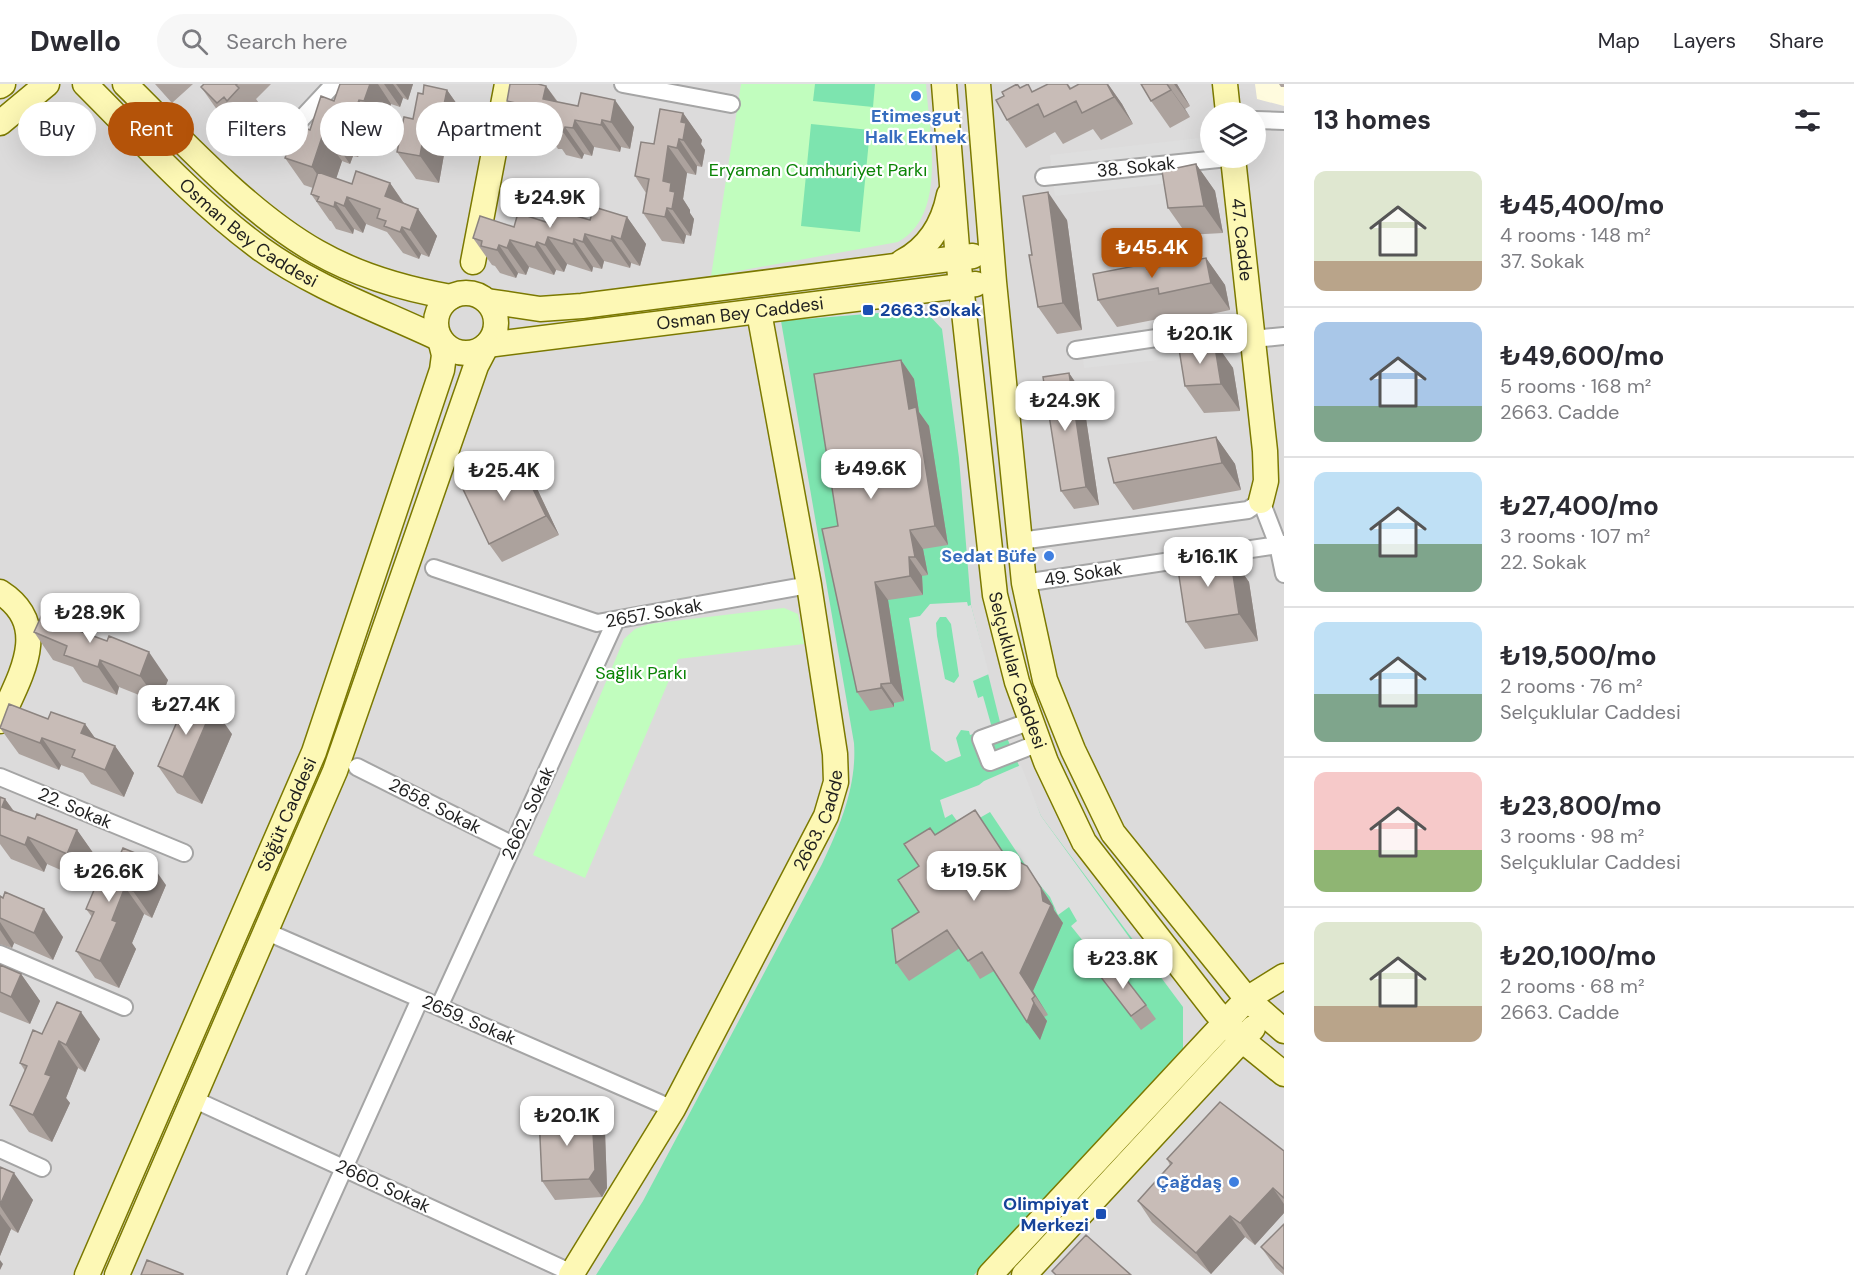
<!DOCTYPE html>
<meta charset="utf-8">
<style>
:root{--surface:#fff;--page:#f7f7f7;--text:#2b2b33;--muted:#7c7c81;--line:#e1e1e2;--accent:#b45309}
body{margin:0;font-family:"DM Sans",sans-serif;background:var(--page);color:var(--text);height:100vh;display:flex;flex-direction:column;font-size:22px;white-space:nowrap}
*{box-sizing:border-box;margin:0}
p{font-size:20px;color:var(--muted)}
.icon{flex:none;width:33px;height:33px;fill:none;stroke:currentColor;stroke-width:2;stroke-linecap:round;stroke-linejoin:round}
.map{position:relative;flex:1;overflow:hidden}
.sheet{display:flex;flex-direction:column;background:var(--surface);width:570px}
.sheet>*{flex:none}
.hud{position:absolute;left:18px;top:18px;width:570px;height:54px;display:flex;gap:12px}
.buttons{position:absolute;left:1200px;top:18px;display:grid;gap:12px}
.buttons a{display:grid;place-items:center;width:66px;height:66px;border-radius:50%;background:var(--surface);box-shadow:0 6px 24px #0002;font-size:30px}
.price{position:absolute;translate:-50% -51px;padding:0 14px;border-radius:12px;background:#fff;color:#222;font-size:20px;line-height:39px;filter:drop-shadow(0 2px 3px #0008)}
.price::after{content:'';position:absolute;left:50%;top:36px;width:18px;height:14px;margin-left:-9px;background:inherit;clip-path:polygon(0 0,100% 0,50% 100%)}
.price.current{background:var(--accent);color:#fff}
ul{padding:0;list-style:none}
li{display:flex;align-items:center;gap:18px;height:150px;padding:0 30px}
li+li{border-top:2px solid var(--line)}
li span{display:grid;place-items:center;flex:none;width:168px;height:120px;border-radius:12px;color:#555}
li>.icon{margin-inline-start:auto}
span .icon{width:72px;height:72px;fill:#fffc;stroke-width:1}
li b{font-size:26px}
h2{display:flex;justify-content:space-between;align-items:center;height:72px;padding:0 30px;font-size:26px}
.pill{padding:0 21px;border-radius:27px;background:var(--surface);box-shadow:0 6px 24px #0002;font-size:21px;line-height:54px}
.pill.current{background:var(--accent);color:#fff}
header{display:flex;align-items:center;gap:36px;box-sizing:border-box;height:84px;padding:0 30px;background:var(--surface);border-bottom:2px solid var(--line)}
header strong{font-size:28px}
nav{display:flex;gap:33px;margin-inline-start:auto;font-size:21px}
.search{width:420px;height:54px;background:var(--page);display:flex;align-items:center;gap:15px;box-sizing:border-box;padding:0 21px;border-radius:33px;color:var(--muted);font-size:22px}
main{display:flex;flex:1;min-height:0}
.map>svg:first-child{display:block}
.residential{fill:#dcdbdb;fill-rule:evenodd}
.education{fill:#fffbde}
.park{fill:#c1fdbe}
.pitch{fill:#7de4af}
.parking{fill:#dedede;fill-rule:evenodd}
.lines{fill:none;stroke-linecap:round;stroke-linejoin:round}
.street-casing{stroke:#a5a5a5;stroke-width:20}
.secondary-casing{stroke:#7b7900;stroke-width:27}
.street{stroke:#fff;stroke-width:16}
.secondary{stroke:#fdf8b5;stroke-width:24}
.wall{fill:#aca29d}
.shaded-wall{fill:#8c8480}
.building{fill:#c8bcb7;stroke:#8c8480;stroke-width:1.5}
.shop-dot{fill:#3f7fe0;stroke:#fff;stroke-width:2}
.transit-dot{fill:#1a4fb4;stroke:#fff;stroke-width:2}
.labels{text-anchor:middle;stroke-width:4.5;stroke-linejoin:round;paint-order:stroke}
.shop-label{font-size:18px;font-weight:bold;fill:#366cbe;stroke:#fff;text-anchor:end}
.street-label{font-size:18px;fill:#1e1e1e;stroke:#fff}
.park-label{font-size:18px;fill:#0a8405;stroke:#fff}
.transit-label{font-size:18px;font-weight:bold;fill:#164399;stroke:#fff;text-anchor:start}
</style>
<header>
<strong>Dwello</strong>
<div class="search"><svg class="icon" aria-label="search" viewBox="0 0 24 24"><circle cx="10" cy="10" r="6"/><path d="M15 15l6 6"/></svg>Search here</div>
<nav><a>Map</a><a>Layers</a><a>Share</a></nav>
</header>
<main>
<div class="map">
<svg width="1284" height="1191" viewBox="0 0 1284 1191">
<rect width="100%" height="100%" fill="#f0eae4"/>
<!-- residential -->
<path class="residential" d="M0,0H1284V1191H0ZM1210,28H1256V74H1210Z"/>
<!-- education -->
<path class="education" d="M1255,0H1284V22L1257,15Z"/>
<!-- park -->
<path class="park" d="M741,0H926C929,48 948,131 898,158L711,192Z
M784,524L798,530L804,560L678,575L585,794L533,771L624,555L635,545L649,540Z"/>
<!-- pitch -->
<path class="pitch" d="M815,0H875L873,23L813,17Z
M811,40L870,46L860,148L801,142Z
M916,226L929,231L942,245L959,374L971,521L1000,638L1041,732L1183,923V966L974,1191H596L643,1117L822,780C840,742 857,702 854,659L781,237Z"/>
<!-- parking -->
<path class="parking" d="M1200,54L1205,95L1055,112L1050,71Z
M1232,237L1235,268L1084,284L1081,253Z
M967,518L968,522L971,521L989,590L973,597L978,614L983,612L992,644L970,651L969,647L961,646L956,654L961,672L946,678L931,666L909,534L920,532L930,520ZM940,533H946L951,540L959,592L954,599L945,595L937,552L936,539Z
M1021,681L1041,732L1134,860L1104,883L1071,842L1077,837L1069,823L1058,831L1050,813L1034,794L990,728L962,744L952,730L945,734L940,716L979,701L984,697Z"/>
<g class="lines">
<!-- street casing -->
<g class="street-casing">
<path id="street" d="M623,0L731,20
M1256,36L1284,37
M277,61L334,0
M1044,93L1228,74
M1253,255L1284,252
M1076,266L1250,240
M1020,457L1248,426L1261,417L1278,461L1284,490
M434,484L597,539L809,501
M1024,499L1284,460
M1031,637L981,655L990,678L1039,659
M357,683L513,761
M0,693L184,769
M265,847L673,1025
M0,870L124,923
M439,923L616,536
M193,1015L572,1189
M0,1065L42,1084
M296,1191L420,915"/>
</g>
<!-- secondary casing -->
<g class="secondary-casing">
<g id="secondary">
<path id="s1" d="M85,0C141,56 197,118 261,165C315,204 381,227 440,255"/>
<path d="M125,0C182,56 248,129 317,168C359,192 405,205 451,213"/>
<path id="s2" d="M944,0L957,164L995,511L1017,598L1046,678L1084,758L1215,927L1242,956L1284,990"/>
<path d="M978,0L994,198L1024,499L1045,596L1073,666L1113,749L1247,915L1284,947"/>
<path d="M1225,0L1228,28"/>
<path d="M0,2L3,0"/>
<path d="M0,39L47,0"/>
<path id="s3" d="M1233,74L1265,367L1266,397L1261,417"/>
<path d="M473,178L507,0"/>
<path d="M902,178C929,164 943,141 949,111"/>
<circle cx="466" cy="239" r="30"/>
<path d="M487,217L540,225L582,222L973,172"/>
<path id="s4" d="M487,261L976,200"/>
<path d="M0,508C53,542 19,594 0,637"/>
<path id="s5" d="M87,1191L314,668L442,286L444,271L440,255"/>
<path d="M117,1191L335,687L476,282L487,261"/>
<path id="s6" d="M571,1191L673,1025L826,732L836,698L835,670L809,501L759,228"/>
<path d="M990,1191L1247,915L1284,892"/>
<path d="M1024,1191L1253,944"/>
</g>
</g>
<!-- street -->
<use href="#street" class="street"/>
<!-- secondary -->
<use href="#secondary" class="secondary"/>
</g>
<!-- wall -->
<path class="wall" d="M155,0H193L172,19Z
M204,0H271L256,15L261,22L255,27L258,32L246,44L243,40L236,46L220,30L201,3Z
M340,0H413L408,16L403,14L400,23L391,20L383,44L378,43L375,51L367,49L358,73L353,72L350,80L342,77L336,95L352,100L390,99L404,119L418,125L437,152L429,173L421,170L419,175L403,169L387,148L366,140L363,149L354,145L353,150L336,145L331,137H330L311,110L313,104L304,101L285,74L334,17Z
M1018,0L1020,4L1033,7L1048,0H1068L1071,4L1108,0L1122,20L1133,40L1101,56L1093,45L1063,60L1055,48L1026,64L1007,36L1004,12Z
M1141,0H1177L1190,22L1185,25L1190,33L1170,44L1151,17Z
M1279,0H1284V3H1281Z
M546,2L558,18L634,43L630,65L621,63L620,68L594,63L592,72L584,70L582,75L566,71L562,65H558L551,54L534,51L529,45L526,44L507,17Z
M447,6L466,33L459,67L445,65L439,99L416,95L397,68L398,64L394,58L402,42L413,35L423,10Z
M683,29L702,56L701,60L705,66L702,83L697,82L696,91L687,89L683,115L690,126V129L694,135L691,152L686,151L684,160L662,157L643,129L646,109L635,92L654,60Z
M1196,80L1215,107L1223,149L1187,151L1168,124Z
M627,133L646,160L640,182L631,179L630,184L604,177L602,185L593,183L592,188L567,180L564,188L556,186L554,191L529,183L526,191L518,189L516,194L500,189L495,182L492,181L473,154L514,143Z
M1067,136L1082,246L1057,250L1038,223L1032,171Z
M1206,174L1225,201L1230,226L1178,237L1174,232L1117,243L1098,216L1145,180L1149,185Z
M1214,257L1233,284L1240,327L1204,329L1185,302Z
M901,276L914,295L919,328L929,342L948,461L923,465L928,491L922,492L923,511L888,516L904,617L894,619V623L870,627L857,608L838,442Z
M1069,289L1082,308L1099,421L1074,425L1061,407Z
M1216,353L1235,380L1241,406L1133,426L1114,399Z
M519,376L532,394L559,451L502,478L489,460Z
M1230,471L1249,498L1258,557L1205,565L1186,538Z
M78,537L86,550L168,596L159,619L119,603L117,611L83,598L73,583L53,576L34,548Z
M48,635L85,640L95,654L115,662L134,689L124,713L91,700L83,689L61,681L59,686L19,670L0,644Z
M232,650L202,720L177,709L158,682Z
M0,713L5,715L14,727L35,735L77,746L96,773L86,797L47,780L44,788L11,775L0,760Z
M975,726L1005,771L1039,800L1053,822L1054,826L1063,839L1033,907L1048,931L1044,933L1047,937L1040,956L994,887L980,895L960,864L909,897L896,879L919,828V782L935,751Z
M109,796L166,801L152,834L144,830L132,859L136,865L119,904L95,894L76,867L92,833L86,825Z
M0,812L63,853L53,876L14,859L12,864L0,860Z
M0,881L21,890L40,917L30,940L0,928Z
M1100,892L1146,921L1156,935L1141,946Z
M42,950L100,955L85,988L78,984L66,1014L70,1019L52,1058L29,1048L10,1021L25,987L20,979Z
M605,1048L607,1104L602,1113L555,1116L542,1097Z
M1284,1067V1129L1255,1161L1245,1153L1211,1190L1152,1138L1138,1117L1170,1081L1167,1075Z
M0,1083L33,1116L18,1149L11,1145L0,1172Z
M1284,1140V1191L1276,1184L1261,1163Z"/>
<!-- shaded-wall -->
<path class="shaded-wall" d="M370,0H378L391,20L383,44L364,17Z
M384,0H393L403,14L400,23Z
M396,0H413L408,16Z
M1107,0H1108L1122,20L1133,40L1114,13Z
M1167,0L1185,25L1190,33L1171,6Z
M1174,0H1177L1190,22Z
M546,2L565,29L543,15Z
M447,6L466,33L459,67L440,40Z
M359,16L378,43L375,51L356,24Z
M615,16L634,43L630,65L611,38Z
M348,21L367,49L358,73L339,46Z
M683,29L702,56L701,60L705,66L702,83L683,56L681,38Z
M575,36L594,63L592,72L573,44Z
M602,36L621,63L620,68L601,41Z
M426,38L445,65L439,99L420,72Z
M565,43L584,70L582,75L563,48Z
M334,45L353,72L350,80L331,53Z
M323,50L342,77L331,110L312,83Z
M679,55L697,82L696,91L677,64Z
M668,62L687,89L683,115L690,126V129L694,135L691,152L672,125L663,97Z
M1196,80L1215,107L1223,149L1204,122Z
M390,99L409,127L385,112Z
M1048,108L1067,136L1082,246L1063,219Z
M347,113L366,140L363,149L344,122Z
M335,118L354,145L353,150L334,123Z
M667,124L686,151L684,160L665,133Z
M418,125L437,152L429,173L410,146Z
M627,133L646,160L640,182L621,155Z
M402,143L421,170L419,175L400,148Z
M585,150L604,177L602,185L583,158Z
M612,152L631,179L630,184L611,157Z
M548,153L567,180L564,188L545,161Z
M574,155L593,183L592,188L573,160Z
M510,156L529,183L526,191L507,164Z
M537,158L556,186L554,191L535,163Z
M499,161L518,189L516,194L497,166Z
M1206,174L1225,201L1230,226L1211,199Z
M1214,257L1233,284L1240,327L1221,300Z
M901,276L914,295L919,328L929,342L948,461L935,442L909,325Z
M1069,289L1082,308L1099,421L1086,403Z
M1216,353L1235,380L1241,406L1222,379Z
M519,376L532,394L559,451L546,432Z
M910,446L923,465L928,491L915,473Z
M1230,471L1249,498L1258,557L1239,530Z
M909,473L922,492L923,511L910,492Z
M875,498L888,516L904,617L891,599Z
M78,537L96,565L74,545Z
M149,568L168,596L159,619L140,592Z
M100,576L119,603L117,611L98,583Z
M881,600L894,619V623L881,604Z
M213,623L232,650L202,720L183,693Z
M85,640L104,667L81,649Z
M42,654L61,681L59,686L40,659Z
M115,662L134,689L124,713L105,686Z
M5,715L24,742L2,723Z
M77,746L96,773L86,797L67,770Z
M28,753L47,780L44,788L25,761Z
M147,774L166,801L152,834L133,807Z
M1027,782L1053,822L1054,826L1063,839L1033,907L1048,931L1020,889L1043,817Z
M125,803L144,830L132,859L136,865L119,904L100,877L112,836Z
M44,825L63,853L53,876L34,849Z
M0,838L14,859L12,864L0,846Z
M21,890L40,917L30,940L11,913Z
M1032,915L1047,937L1040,956L1027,938Z
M81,928L100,955L85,988L66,961Z
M59,957L78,984L66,1014L70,1019L52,1058L33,1031L45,990Z
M592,1029L605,1048L607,1104L602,1113L589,1095Z
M14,1089L33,1116L18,1149L0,1122Z
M1273,1104L1284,1120V1129L1255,1161L1240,1139Z
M0,1130L11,1145L0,1172Z
M1230,1132L1245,1153L1211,1190L1196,1169Z
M0,1176L3,1180L0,1186Z"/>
<!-- building -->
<path class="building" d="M204,0H237L236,1L239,4L227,17L224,13L217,19L201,3Z
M340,0H370L364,17L359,16L356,24L348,21L339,46L334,45L331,53L323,50L312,83L285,74L297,41L310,46L321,12L334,17Z
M510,0H538L546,2L543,15L578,22L581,9L615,16L611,38L602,36L601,41L575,36L573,44L565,43L563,48L547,44L548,39L539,38L540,29L515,24L516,19L507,17Z
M1017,0L1020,4L1028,0L1032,8L1048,0H1067L1070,5L1079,0H1107L1114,13L1082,29L1076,17L1044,33L1038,20L1007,36L996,16L1004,12L1002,8Z
M1141,0H1167L1171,6L1151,17Z
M424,1L447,6L440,40L426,38L420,72L397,68L399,59L394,58L397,41L402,42L404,33L413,35L418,9L423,10Z
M660,25L683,29L681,38L686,39L683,56L679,55L677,64L668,62L663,97L671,99L670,107L675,108L672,125L667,124L665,133L643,129L649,95L635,92L641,58L654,60Z
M1196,80L1204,122L1168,124L1162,87Z
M356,87L390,99L385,112L418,125L410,146L402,143L400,148L384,142L386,137L377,134L380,125L347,113L344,122L335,118L334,123L317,117L319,113L311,110L318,88L352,100Z
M1048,108L1063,219L1038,223L1029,171H1032L1023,112Z
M594,123L627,133L621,155L612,152L611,157L585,150L583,158L574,155L573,160L548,153L545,161L537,158L535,163L510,156L507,164L499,161L497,166L481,162L482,157L473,154L480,132L514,143L518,129L552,140L556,126L590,136Z
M1206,174L1211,199L1159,210L1158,204L1098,216L1093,190L1145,180L1147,185Z
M1214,257L1221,300L1185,302L1179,265Z
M901,276L909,325L916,323L935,442L910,446L915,473H909L910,492L875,498L891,599L881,600V604L857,608L822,445L838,442L814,290Z
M1069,289L1086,403L1061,407L1043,293Z
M1216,353L1222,379L1114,399L1108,374Z
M519,376L546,432L489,460L462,403Z
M1230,471L1239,530L1186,538L1177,479Z
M45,524L78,537L74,545L107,557L109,552L149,568L140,592L100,576L98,583L64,571L67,562L34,548Z
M188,612L213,623L183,693L158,682Z
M9,620L48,635L51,628L85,640L81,649L115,662L105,686L72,673L75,666L42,654L40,659L0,644Z
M0,713L5,715L2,723L35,735L37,730L77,746L67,770L28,753L25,761L0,751Z
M975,726L1004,770L1027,782L1041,804L1043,817L1051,821L1020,889L1035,912L1032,915L1034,919L1027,938L982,868L968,877L947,846L896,879L892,845L919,828L898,796L919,782L904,760L930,744L935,751Z
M123,764L147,774L133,807L125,803L112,836L117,838L100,877L76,867L94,828L86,825L100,792L109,796Z
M5,808L44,825L34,849L0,834V812L3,814Z
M0,881L21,890L11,913L0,908Z
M1115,881L1146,921L1131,932L1100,892Z
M57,918L81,928L66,961L59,957L45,990L51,992L33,1031L10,1021L27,982L20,979L33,946L42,950Z
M1220,1018L1284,1067V1114L1273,1104L1240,1139L1230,1132L1196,1169L1138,1117L1172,1079L1167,1075Z
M592,1029L595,1086L589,1095L542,1097L539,1032Z
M0,1083L14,1089L0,1121Z
M1284,1140V1185L1261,1163Z
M1086,1151L1131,1191H1056L1052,1187Z
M147,1176L183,1190V1191H141Z"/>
<!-- markers -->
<g class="shop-dot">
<circle cx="916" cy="12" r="6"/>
<circle cx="1049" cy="472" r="6"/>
<circle cx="1234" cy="1098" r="6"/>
</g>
<g class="transit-dot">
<rect x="862" y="220" width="12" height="12" rx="3"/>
<rect x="1095" y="1124" width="12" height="12" rx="3"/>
</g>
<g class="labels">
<!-- shop labels -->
<g class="shop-label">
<text x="916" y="38" text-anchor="middle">Etimesgut<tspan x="916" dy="21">Halk Ekmek</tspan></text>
<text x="1037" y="478">Sedat Büfe</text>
<text x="1222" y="1104">Çağdaş</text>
</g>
<!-- street labels -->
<g class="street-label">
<text transform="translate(1136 83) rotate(-6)" y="6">38. Sokak</text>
<text dy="6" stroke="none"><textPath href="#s1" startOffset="222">Osman Bey Caddesi</textPath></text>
<text dy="6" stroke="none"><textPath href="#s3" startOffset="82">47. Cadde</textPath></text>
<text dy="6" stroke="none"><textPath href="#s4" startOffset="255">Osman Bey Caddesi</textPath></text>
<text transform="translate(1083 490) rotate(-9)" y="6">49. Sokak</text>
<text transform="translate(654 529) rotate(-10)" y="6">2657. Sokak</text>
<text dy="6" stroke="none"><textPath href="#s2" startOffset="592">Selçuklular Caddesi</textPath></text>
<text transform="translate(435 722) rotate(27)" y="6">2658. Sokak</text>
<text transform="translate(75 724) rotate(23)" y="6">22. Sokak</text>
<text transform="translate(528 729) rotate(-65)" y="6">2662. Sokak</text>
<text dy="6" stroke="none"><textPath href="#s5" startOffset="502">Söğüt Caddesi</textPath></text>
<text dy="6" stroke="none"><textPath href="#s6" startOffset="519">2663. Cadde</textPath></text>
<text transform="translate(469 936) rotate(23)" y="6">2659. Sokak</text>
<text transform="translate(383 1102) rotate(25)" y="6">2660. Sokak</text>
</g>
<!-- park labels -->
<g class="park-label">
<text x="818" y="92">Eryaman Cumhuriyet Parkı</text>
<text x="641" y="595">Sağlık Parkı</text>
</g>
<!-- transit labels -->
<g class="transit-label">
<text x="880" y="232">2663.Sokak</text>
<text x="1089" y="1126" text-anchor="end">Olimpiyat<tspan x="1089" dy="21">Merkezi</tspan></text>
</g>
</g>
</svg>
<div class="buttons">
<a><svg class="icon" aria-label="layers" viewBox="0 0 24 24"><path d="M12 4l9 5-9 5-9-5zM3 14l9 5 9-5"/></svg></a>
</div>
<b class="price" style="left:550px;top:145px">₺24.9K</b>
<b class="price current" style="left:1152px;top:195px">₺45.4K</b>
<b class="price" style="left:1200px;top:281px">₺20.1K</b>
<b class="price" style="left:1065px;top:348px">₺24.9K</b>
<b class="price" style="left:871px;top:416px">₺49.6K</b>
<b class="price" style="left:504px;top:418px">₺25.4K</b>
<b class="price" style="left:1208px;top:504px">₺16.1K</b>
<b class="price" style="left:90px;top:560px">₺28.9K</b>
<b class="price" style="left:186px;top:652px">₺27.4K</b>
<b class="price" style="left:974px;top:818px">₺19.5K</b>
<b class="price" style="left:109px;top:819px">₺26.6K</b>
<b class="price" style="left:1123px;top:906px">₺23.8K</b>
<b class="price" style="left:567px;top:1063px">₺20.1K</b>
<div class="hud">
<a class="pill">Buy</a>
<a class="pill current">Rent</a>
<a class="pill">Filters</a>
<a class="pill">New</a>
<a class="pill">Apartment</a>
</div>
</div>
<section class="sheet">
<h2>13 homes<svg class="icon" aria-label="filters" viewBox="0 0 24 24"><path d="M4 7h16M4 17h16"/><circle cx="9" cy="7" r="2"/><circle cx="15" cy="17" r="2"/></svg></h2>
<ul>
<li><span style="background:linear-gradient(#dfe7d0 75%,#b9a48a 0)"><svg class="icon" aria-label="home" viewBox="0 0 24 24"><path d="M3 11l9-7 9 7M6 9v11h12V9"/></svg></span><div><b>₺45,400/mo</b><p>4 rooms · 148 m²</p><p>37. Sokak</p></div></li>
<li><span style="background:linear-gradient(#a9c7e8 70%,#7fa58c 0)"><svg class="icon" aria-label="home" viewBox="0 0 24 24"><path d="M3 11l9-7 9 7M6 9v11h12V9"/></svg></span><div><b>₺49,600/mo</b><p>5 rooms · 168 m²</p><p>2663. Cadde</p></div></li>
<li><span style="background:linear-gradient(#bfe0f5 60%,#7fa58c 0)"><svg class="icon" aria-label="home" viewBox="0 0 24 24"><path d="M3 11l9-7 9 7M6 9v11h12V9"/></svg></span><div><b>₺27,400/mo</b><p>3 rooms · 107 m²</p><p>22. Sokak</p></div></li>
<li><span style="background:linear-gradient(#bfe0f5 60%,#7fa58c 0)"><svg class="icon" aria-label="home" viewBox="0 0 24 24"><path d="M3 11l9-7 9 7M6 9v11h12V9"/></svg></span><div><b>₺19,500/mo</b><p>2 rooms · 76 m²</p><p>Selçuklular Caddesi</p></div></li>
<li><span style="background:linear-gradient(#f6c9c9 65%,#8fb573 0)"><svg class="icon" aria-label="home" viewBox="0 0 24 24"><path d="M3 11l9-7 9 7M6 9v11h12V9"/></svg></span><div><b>₺23,800/mo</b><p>3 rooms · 98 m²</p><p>Selçuklular Caddesi</p></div></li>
<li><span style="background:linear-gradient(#dfe7d0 70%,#b9a48a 0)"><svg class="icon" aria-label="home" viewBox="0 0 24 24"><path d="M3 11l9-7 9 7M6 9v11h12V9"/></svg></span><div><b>₺20,100/mo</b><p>2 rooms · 68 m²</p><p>2663. Cadde</p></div></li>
</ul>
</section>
</main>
